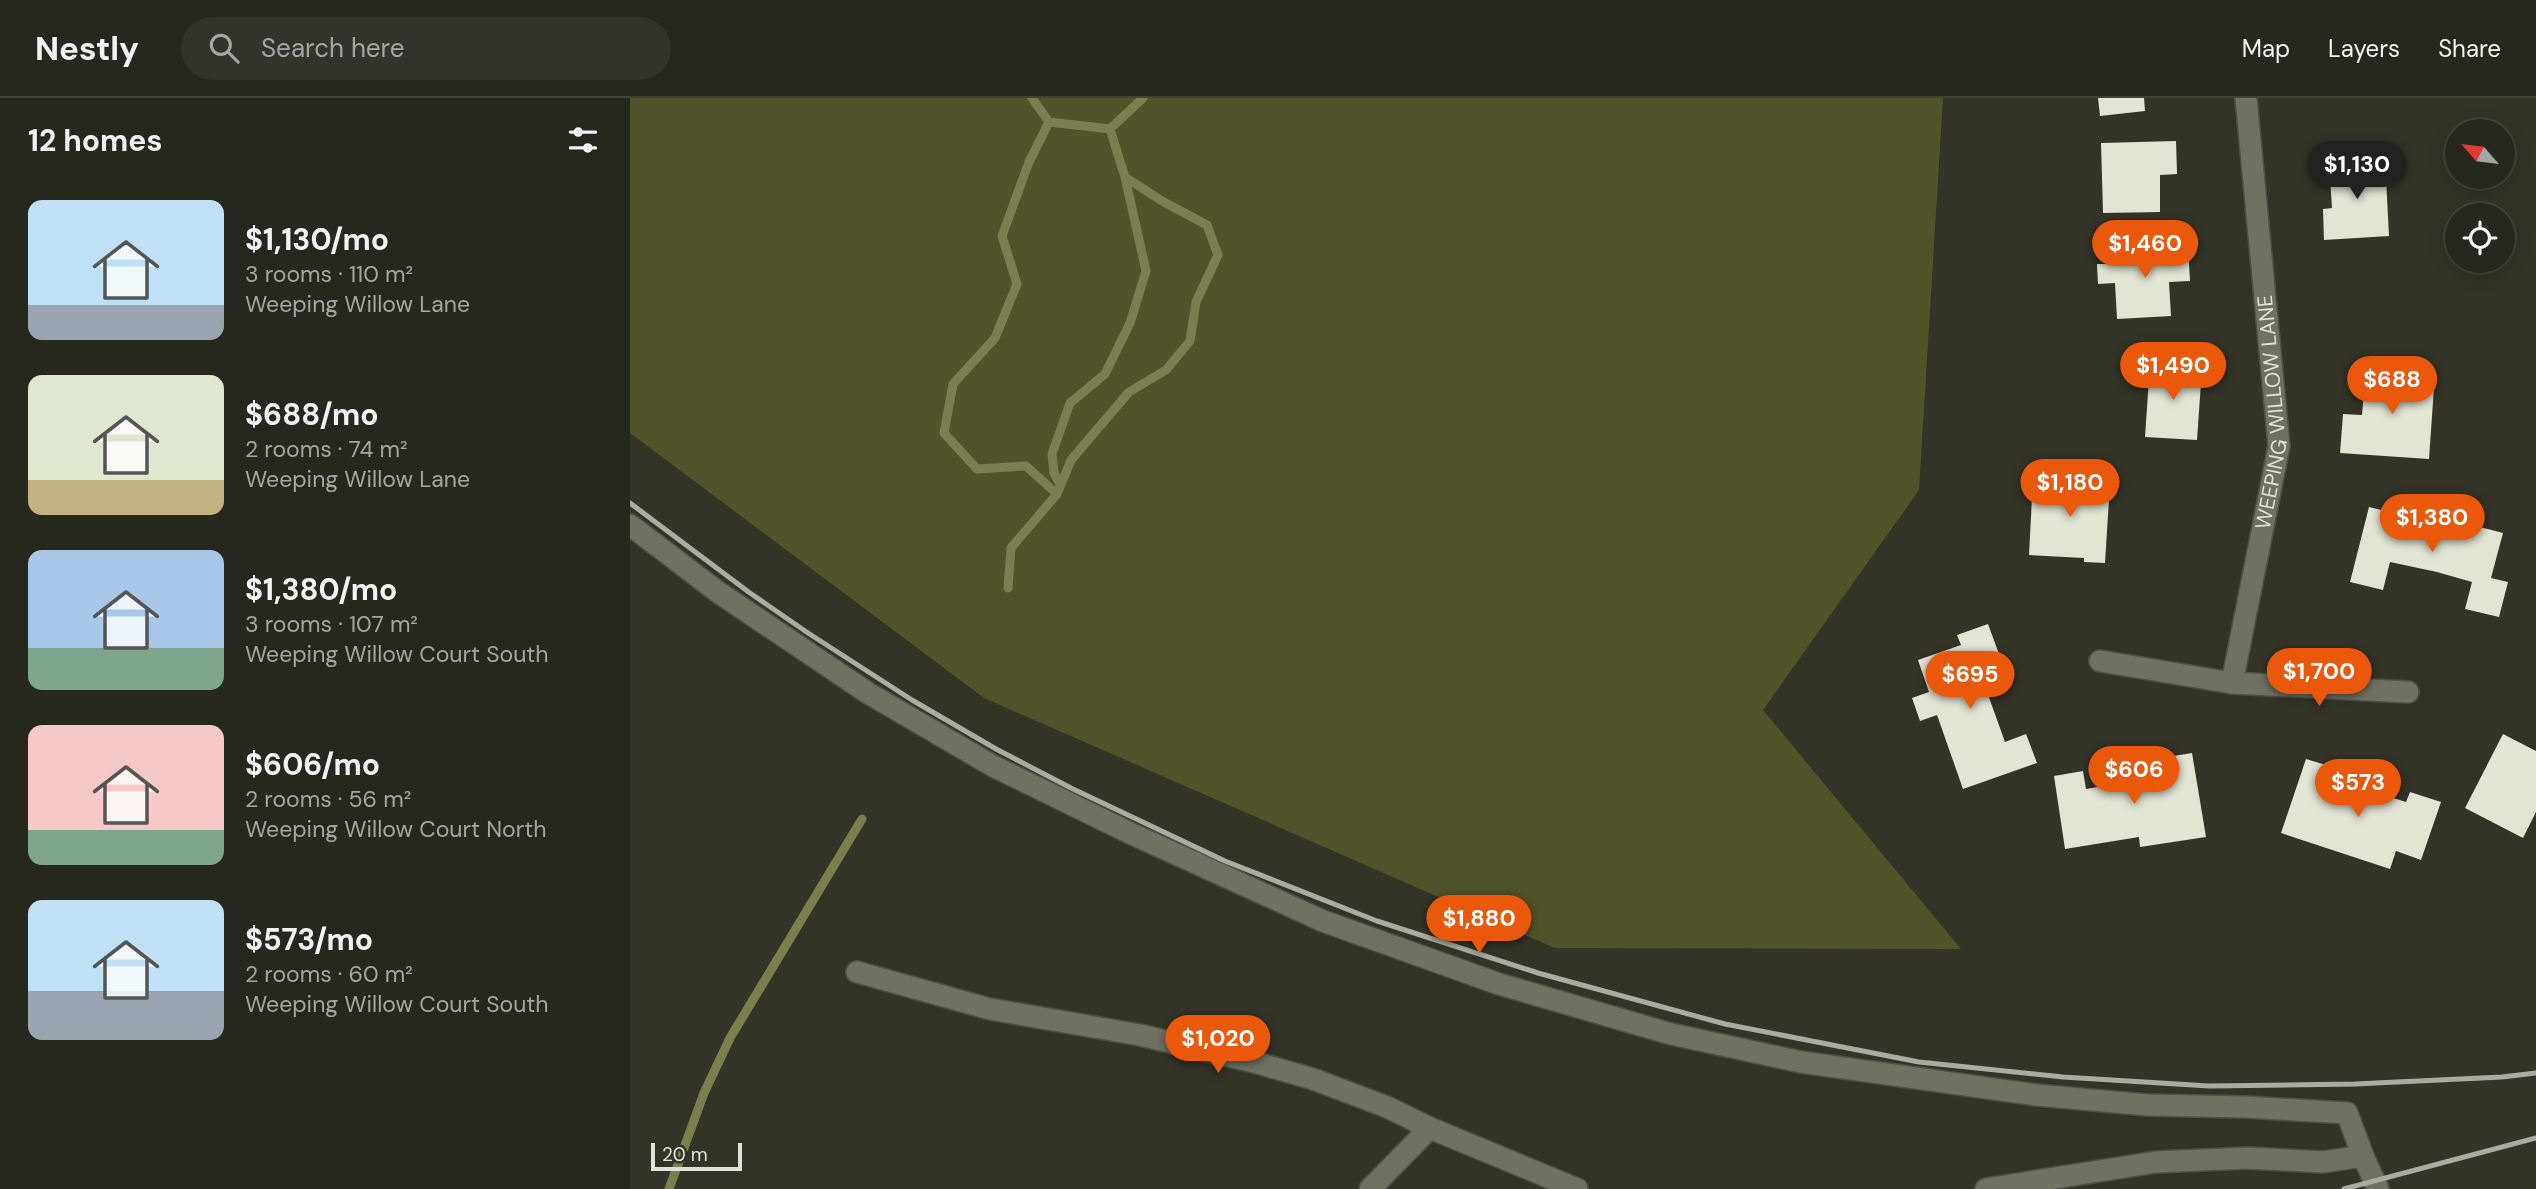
<!DOCTYPE html>
<meta charset="utf-8">
<style>
:root{--surface:#26271d;--page:#32332a;--text:#f1f3f6;--muted:#a4a5a4;--line:#42443b;--accent:#ea580c}
body{margin:0;font-family:"DM Sans",sans-serif;background:var(--page);color:var(--text);height:100vh;display:flex;flex-direction:column;font-size:26px;white-space:nowrap}
*{box-sizing:border-box;margin:0}
p{font-size:23px;color:var(--muted)}
.icon{flex:none;width:38px;height:38px;fill:none;stroke:currentColor;stroke-width:2;stroke-linecap:round;stroke-linejoin:round}
.map{position:relative;flex:1;overflow:hidden}
.drawer{display:flex;flex-direction:column;background:var(--surface);width:630px}
.drawer>*{flex:none}
.needle{width:46px;rotate:298deg}
.buttons{position:absolute;left:1815px;top:21px;display:grid;gap:14px}
.buttons a{display:grid;place-items:center;width:70px;height:70px;border-radius:50%;background:var(--surface);box-shadow:0 4px 18px #0003,0 0 0 2px var(--line);font-size:35px}
.scale{position:absolute;left:21px;bottom:18px;width:91px;box-sizing:border-box;padding-left:7px;border:4px solid #e1e2da;border-top:0;font-size:19px;line-height:24px;white-space:nowrap;color:#e1e2da;-webkit-text-stroke:5px #333427;paint-order:stroke}
.price{position:absolute;translate:-50% -60px;padding:0 16px;border-radius:24px;background:var(--accent);color:#fff;font-size:23px;line-height:46px;filter:drop-shadow(0 2px 4px #0008)}
.price::after{content:'';position:absolute;left:50%;top:42px;width:21px;height:16px;margin-left:-10px;background:inherit;clip-path:polygon(0 0,100% 0,50% 100%)}
.price.selected{background:#222;color:#fff}
ul{padding:0;list-style:none}
li{display:flex;align-items:center;gap:21px;height:175px;padding:0 28px}
li span{display:grid;place-items:center;flex:none;width:196px;height:140px;border-radius:14px;color:#555}
li>.icon{margin-inline-start:auto}
span .icon{width:84px;height:84px;fill:#fffc;stroke-width:1}
li b{font-size:30px}
h2{display:flex;justify-content:space-between;align-items:center;height:84px;padding:0 28px;font-size:30px}
header{display:flex;align-items:center;gap:42px;box-sizing:border-box;height:98px;padding:0 35px;background:var(--surface);border-bottom:2px solid var(--line)}
header strong{font-size:33px}
nav{display:flex;gap:38px;margin-inline-start:auto;font-size:24px}
.search{width:490px;height:63px;background:var(--page);display:flex;align-items:center;gap:18px;box-sizing:border-box;padding:0 24px;border-radius:38px;color:var(--muted);font-size:26px}
main{display:flex;flex:1;min-height:0}
.map>svg:first-child{display:block}
.green{fill:#515429}
.lines{fill:none;stroke-linecap:round;stroke-linejoin:round}
.stream{stroke:#7b7f4e;stroke-width:9}
.building{fill:#e2e4d4}
.street-casing{stroke:#4e4f45;stroke-width:24}
.street{stroke:#6f7162;stroke-width:21}
.rail{stroke:#aaaba2;stroke-width:5}
.labels{text-anchor:middle;stroke-width:7;stroke-linejoin:round;paint-order:stroke}
.street-label{font-size:21px;fill:#e1e2da;stroke:#333427}
</style>
<header>
<strong>Nestly</strong>
<div class="search"><svg class="icon" aria-label="search" viewBox="0 0 24 24"><circle cx="10" cy="10" r="6"/><path d="M15 15l6 6"/></svg>Search here</div>
<nav><a>Map</a><a>Layers</a><a>Share</a></nav>
</header>
<main>
<section class="drawer">
<h2>12 homes<svg class="icon" aria-label="filters" viewBox="0 0 24 24"><path d="M4 7h16M4 17h16"/><circle cx="9" cy="7" r="2"/><circle cx="15" cy="17" r="2"/></svg></h2>
<ul>
<li><span style="background:linear-gradient(#bfe0f5 75%,#9aa5b1 0)"><svg class="icon" aria-label="home" viewBox="0 0 24 24"><path d="M3 11l9-7 9 7M6 9v11h12V9"/></svg></span><div><b>$1,130/mo</b><p>3 rooms · 110 m²</p><p>Weeping Willow Lane</p></div></li>
<li><span style="background:linear-gradient(#dfe7d0 75%,#c2b280 0)"><svg class="icon" aria-label="home" viewBox="0 0 24 24"><path d="M3 11l9-7 9 7M6 9v11h12V9"/></svg></span><div><b>$688/mo</b><p>2 rooms · 74 m²</p><p>Weeping Willow Lane</p></div></li>
<li><span style="background:linear-gradient(#a9c7e8 70%,#7fa58c 0)"><svg class="icon" aria-label="home" viewBox="0 0 24 24"><path d="M3 11l9-7 9 7M6 9v11h12V9"/></svg></span><div><b>$1,380/mo</b><p>3 rooms · 107 m²</p><p>Weeping Willow Court South</p></div></li>
<li><span style="background:linear-gradient(#f6c9c9 75%,#7fa58c 0)"><svg class="icon" aria-label="home" viewBox="0 0 24 24"><path d="M3 11l9-7 9 7M6 9v11h12V9"/></svg></span><div><b>$606/mo</b><p>2 rooms · 56 m²</p><p>Weeping Willow Court North</p></div></li>
<li><span style="background:linear-gradient(#bfe0f5 65%,#9aa5b1 0)"><svg class="icon" aria-label="home" viewBox="0 0 24 24"><path d="M3 11l9-7 9 7M6 9v11h12V9"/></svg></span><div><b>$573/mo</b><p>2 rooms · 60 m²</p><p>Weeping Willow Court South</p></div></li>
</ul>
</section>
<div class="map">
<svg width="1906" height="1091" viewBox="0 0 1906 1091">
<rect width="100%" height="100%" fill="#333427"/>
<!-- green -->
<path class="green" d="M0,0H1313L1289,392L1133,612L1331,851L925,850L354,600L0,335Z"/>
<g class="lines">
<!-- stream -->
<path class="stream" d="M402,0L419,24
M430,386L424,375L422,356L440,305L475,276L500,225L516,173L495,79
M427,396L441,362L499,294L536,272L560,243L566,204L588,157L577,127L532,103L495,79L480,31
M378,490L381,450L427,396L396,368L347,371L314,335L323,286L365,240L387,186L372,138L399,64L419,24L480,31L513,0
M39,1091L74,995L100,940L232,721"/>
</g>
<!-- building -->
<path class="building" d="M1468,0H1514L1515,13L1470,18Z
M1546,43L1547,76L1530,77V114L1473,115L1471,45Z
M1755,61L1759,138L1694,142L1693,111L1702,110L1699,65Z
M1558,149L1560,183L1539,184L1541,218L1487,221L1485,185L1468,186L1467,166H1481V153Z
M1520,266L1572,270L1567,342L1515,339Z
M1736,270L1805,275L1799,361L1710,355L1713,316L1732,317Z
M1403,380L1480,385L1475,465L1454,464V460L1399,457Z
M1739,409L1829,431L1833,414L1852,418L1850,429L1873,435L1861,480L1878,484L1869,519L1835,511L1842,484L1807,474L1760,464L1753,492L1720,484Z
M1358,526L1369,556L1347,564L1361,605L1375,644L1396,636L1407,665L1333,691L1307,617L1290,623L1282,600L1299,594L1288,562L1331,547L1327,537Z
M1873,636L1906,653V714L1893,740L1835,710Z
M1562,655L1576,739L1510,749L1509,739L1435,751L1424,678L1453,673L1456,691L1509,682L1506,664Z
M1676,661L1706,670L1700,690L1737,702L1741,693L1776,704L1780,694L1811,704L1791,762L1766,753L1760,771L1651,735Z"/>
<g class="lines">
<!-- street casing -->
<g class="street-casing">
<g id="street">
<path d="M0,427L88,494L238,595L363,668L500,735L693,823L869,886L1041,936L1171,964L1406,997L1518,1007L1616,1009L1717,1015L1733,1058"/>
<path d="M1470,563L1602,585L1778,594"/>
<path id="s1" d="M1602,585L1649,348L1616,0"/>
<path d="M227,874L360,911L510,937L624,964L683,981L757,1009L800,1030L947,1091"/>
<path d="M740,1091L800,1030"/>
<path d="M1356,1091L1526,1064L1618,1060L1693,1064L1733,1058L1748,1091"/>
</g>
</g>
<!-- street -->
<use href="#street" class="street"/>
<!-- rail -->
<path class="rail" d="M0,405L120,495L178,535L282,602L366,651L441,690L595,763L747,823L908,875L1095,926L1289,964L1433,979L1579,988L1725,986L1872,979L1906,975
M1714,1091L1906,1040"/>
</g>
<g class="labels">
<!-- street labels -->
<g class="street-label">
<text dy="7" stroke="none"><textPath href="#s1" startOffset="275">WEEPING WILLOW LANE</textPath></text>
</g>
</g>
</svg>
<div class="buttons">
<a><svg class="needle" viewBox="-14 -14 28 28"><path d="M0-13l5 13h-10z" fill="#e53935"/><path d="M0 13l5-13h-10z" fill="#a4a5a4"/></svg></a>
<a><svg class="icon" aria-label="locate" viewBox="0 0 24 24"><circle cx="12" cy="12" r="6"/><path d="M12 2v4M12 18v4M2 12h4M18 12h4"/></svg></a>
</div>
<div class="scale">20 m</div>
<b class="price selected" style="left:1727px;top:103px">$1,130</b>
<b class="price" style="left:1515px;top:182px">$1,460</b>
<b class="price" style="left:1543px;top:304px">$1,490</b>
<b class="price" style="left:1762px;top:318px">$688</b>
<b class="price" style="left:1440px;top:421px">$1,180</b>
<b class="price" style="left:1802px;top:456px">$1,380</b>
<b class="price" style="left:1689px;top:610px">$1,700</b>
<b class="price" style="left:1340px;top:613px">$695</b>
<b class="price" style="left:1504px;top:708px">$606</b>
<b class="price" style="left:1728px;top:721px">$573</b>
<b class="price" style="left:849px;top:857px">$1,880</b>
<b class="price" style="left:588px;top:977px">$1,020</b>
</div>
</main>
